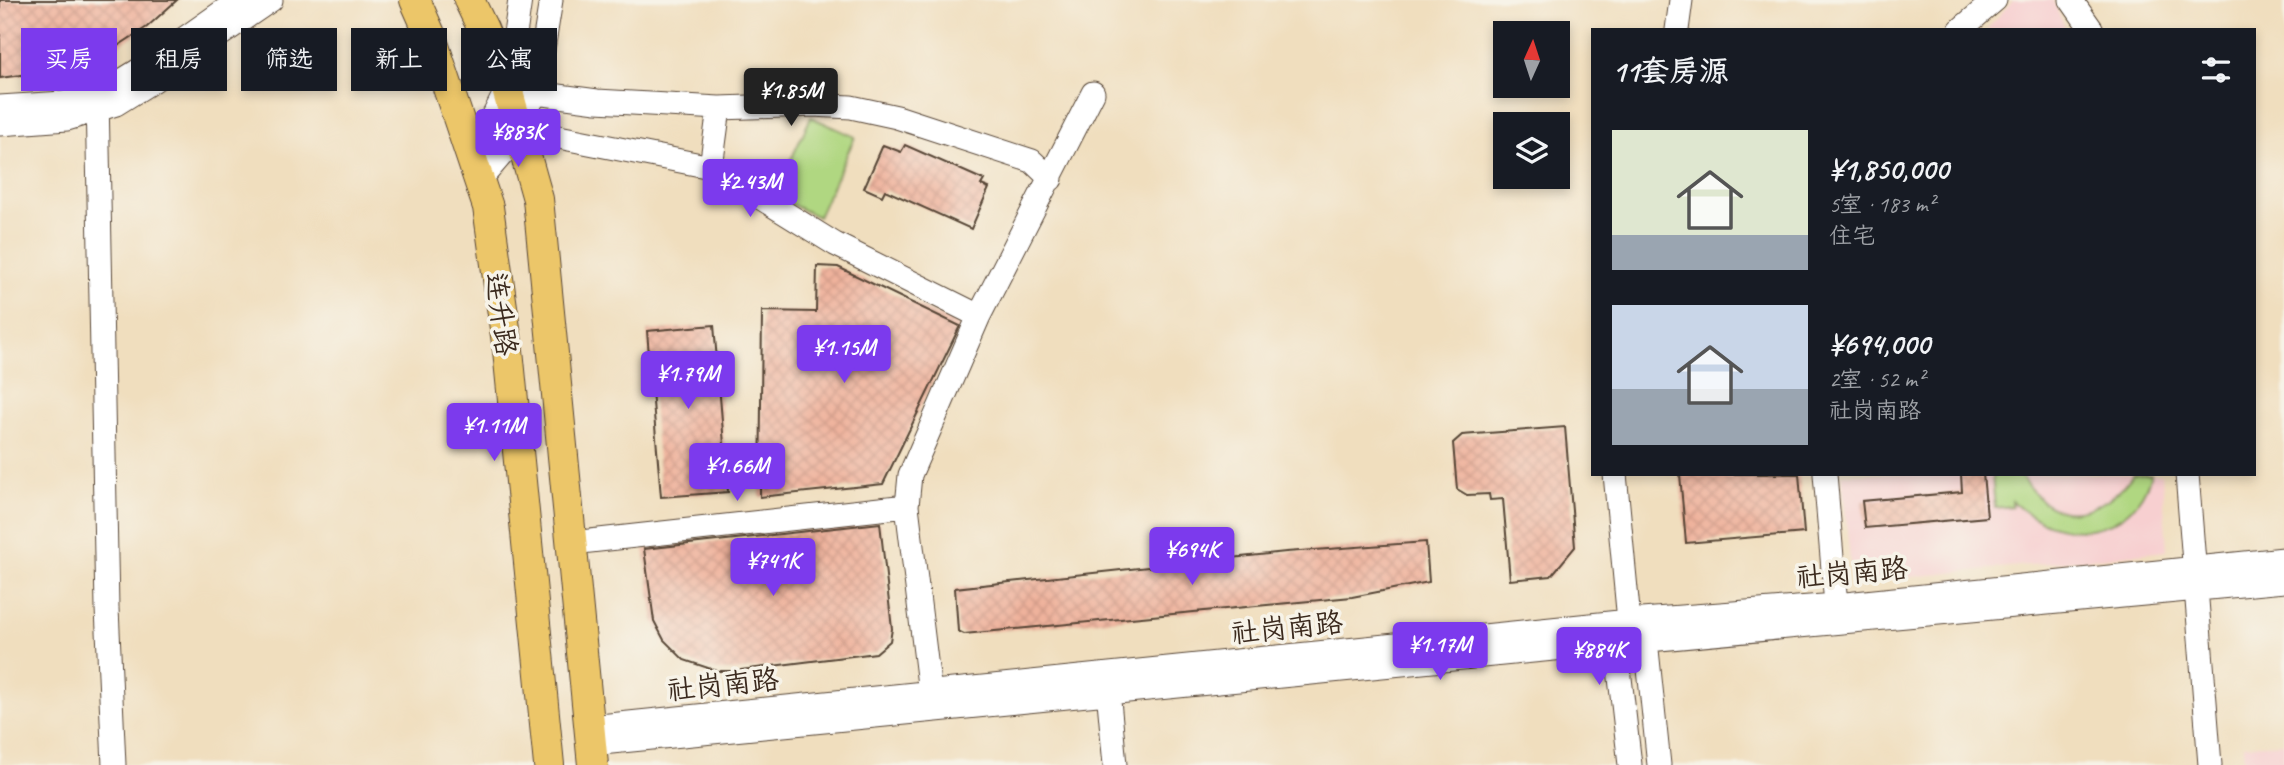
<!DOCTYPE html>
<html lang="zh">
<meta charset="utf-8">
<style>
:root{--surface:#171b24;--page:#20242c;--text:#f1f3f6;--muted:#9ea1a6;--accent:#7c3aed}
body{margin:0;font-family:Caveat,"LXGW WenKai TC",sans-serif;background:var(--page);color:var(--text);height:100vh;display:flex;flex-direction:column;font-size:26px;white-space:nowrap}
*{box-sizing:border-box;margin:0}
p{font-size:23px;color:var(--muted)}
.icon{flex:none;width:38px;height:38px;fill:none;stroke:currentColor;stroke-width:2;stroke-linecap:round;stroke-linejoin:round}
.map{position:relative;flex:1;overflow:hidden}
.drawer{position:absolute;left:1591px;top:28px;width:665px;height:448px;display:flex;flex-direction:column;background:var(--surface);border-radius:0px;box-shadow:0 4px 10px #0003}
.drawer>*{flex:none}
.hud{position:absolute;left:21px;top:28px;width:665px;height:63px;display:flex;gap:14px}
.needle{width:46px;rotate:3deg}
.controls{position:absolute;left:1493px;top:21px;display:grid;gap:14px}
.controls a{display:grid;place-items:center;width:77px;height:77px;border-radius:0px;background:var(--surface);box-shadow:0 4px 10px #0003;font-size:35px}
.price{position:absolute;translate:-50% -60px;padding:0 16px;border-radius:7px;background:var(--accent);color:#fff;font-size:23px;line-height:46px;filter:drop-shadow(0 2px 4px #0008)}
.price::after{content:'';position:absolute;left:50%;top:42px;width:21px;height:16px;margin-left:-10px;background:inherit;clip-path:polygon(0 0,100% 0,50% 100%)}
.price.on{background:#222;color:#fff}
ul{padding:0;list-style:none}
li{display:flex;align-items:center;gap:21px;height:175px;padding:0 21px}
li span{display:grid;place-items:center;flex:none;width:196px;height:140px;border-radius:0px;color:#555}
li>.icon{margin-inline-start:auto}
span .icon{width:84px;height:84px;fill:#fffc;stroke-width:1}
li b{font-size:30px}
h2{display:flex;justify-content:space-between;align-items:center;height:84px;padding:0 21px;font-size:30px}
.chip{padding:0 24px;border-radius:0px;background:var(--surface);box-shadow:0 4px 10px #0003;font-size:24px;line-height:63px}
.chip.on{background:var(--accent);color:#fff}
.map>svg:first-child{display:block}
.built{fill:#f7cfd0}
.pitch{fill:#b0d781;stroke:#768050;stroke-width:2}
.building{fill:url(#building-cross-hatch)}
.lines{fill:none;stroke-linecap:round;stroke-linejoin:round}
.minor-casing{stroke:#564536;stroke-width:25}
.major-casing{stroke:#564536;stroke-width:32}
.minor{stroke:#fff;stroke-width:23}
.major{stroke:#ecc669;stroke-width:30}
.labels{text-anchor:middle;stroke-width:7;stroke-linejoin:round;paint-order:stroke}
.street-label{font-size:28px;fill:#3b2a1e;stroke:#f7f3e8}
</style>
<div class="map">
<svg width="2284" height="765" viewBox="0 0 2284 765">
<defs>
<pattern id="building-cross-hatch" width="8" height="8" patternUnits="userSpaceOnUse" patternTransform="scale(1.75)"><rect width="8" height="8" fill="#efb29c"/><path d="M0 0l8 8M0 8l8-8" fill="none" stroke="#ce9986"/></pattern>
</defs>
<rect width="100%" height="100%" fill="#f7f3e8"/>
<filter id="ink" filterUnits="userSpaceOnUse"><feTurbulence type="fractalNoise" baseFrequency=".0143" numOctaves="2"/><feDisplacementMap in="SourceGraphic" scale="14" xChannelSelector="R" yChannelSelector="G"/><feConvolveMatrix kernelMatrix="1 2 1 2 8 2 1 2 1" color-interpolation-filters="sRGB"/></filter>
<filter id="wash" filterUnits="userSpaceOnUse"><feTurbulence type="fractalNoise" baseFrequency=".00686" numOctaves="4" result="noise"/><feDisplacementMap in="SourceGraphic" scale="28" xChannelSelector="R" yChannelSelector="G"/><feGaussianBlur stdDeviation="1.57" result="paint"/><feColorMatrix in="noise" values="0 0 0 0 0 0 0 0 0 0 0 0 0 0 0 0 0 1.4 0 .05"/><feComposite in="paint" operator="in"/></filter>
<g filter="url(#wash)">
<rect width="100%" height="100%" fill="#f0debe"/>
<!-- built -->
<path class="built" d="M2013,0H2053L2066,30H1986Z
M1842,474H2162L2167,551L1852,583Z
M2284,743V765H2244L2243,745Z"/>
<!-- pitch -->
<path class="pitch" d="M811,117L855,137L818,217L774,196Z
M1992,474H2021C2024,483 2031,489 2037,496C2067,528 2113,505 2133,474H2151C2133,540 2056,545 2012,501V506L1995,508Z"/>
<g id="blocks">
<!-- building -->
<path class="building" d="M0,0H177L147,27L99,58L49,71L0,78Z
M883,145L901,152L905,145L984,180L981,185L989,188L971,229L885,190L882,196L864,188Z
M817,266L838,267L960,326L883,484L760,497L762,311L816,312Z
M714,325L728,492L661,497L647,331Z
M1565,427L1575,547L1551,576L1510,580L1503,499L1490,500L1489,494L1467,495L1457,489L1453,443L1462,435Z
M1680,474H1799L1804,533L1686,543Z
M1961,474H1983L1987,517L1865,528L1862,501L1962,492Z
M880,523L892,629L890,641L876,653L733,671H717L684,660L664,640L654,621L644,549Z
M1426,542L1429,582L1352,597L964,634L958,631L955,588L1286,552Z"/>
</g>
</g>
<g filter="url(#ink)">
<use href="#blocks" fill-opacity="0" stroke="#564536" stroke-width="2"/>
<g class="lines">
<!-- minor casing -->
<g class="minor-casing">
<path id="minor" d="M2071,0L2092,30
M1677,30L1681,0
M1960,30L1995,0
M536,93L597,101L719,108L813,105L851,107L897,117L1032,161L1051,179
M97,96L107,608L114,765
M0,107L63,103L97,96L144,67L239,0
M0,124L67,119L116,104L153,81L271,0
M518,129L711,167L835,244L979,316
M470,153L488,127L507,89L520,0
M711,167L719,108
M479,181L503,153L536,93L551,0
M1615,474L1629,621
M1825,474L1836,605
M2187,474L2210,765
M572,543L907,506
M1636,629L1646,640L1659,765
M1624,630L1616,643L1630,765
M1107,679L1115,765
M930,693L907,506L910,475L979,316L1093,93
M590,727L1629,621L1836,605L2284,559
M591,744L1595,645L2284,581"/>
</g>
<!-- major casing -->
<g class="major-casing">
<path id="major" d="M415,0L430,34L488,207L508,350L549,765
M469,0L483,29L507,89L538,199L593,765"/>
</g>
<!-- minor -->
<use href="#minor" class="minor"/>
<!-- major -->
<use href="#major" class="major"/>
</g>
</g>
<g class="labels">
<!-- street labels -->
<g class="street-label">
<text transform="translate(502 314) rotate(82)" y="10">连升路</text>
<text transform="translate(1852 572) rotate(-5)" y="10">社岗南路</text>
<text transform="translate(1287 627) rotate(-6)" y="10">社岗南路</text>
<text transform="translate(723 684) rotate(-6)" y="10">社岗南路</text>
</g>
</g>
</svg>
<div class="controls">
<a><svg class="needle" viewBox="-14 -14 28 28"><path d="M0-13l5 13h-10z" fill="#e53935"/><path d="M0 13l5-13h-10z" fill="#9ea1a6"/></svg></a>
<a><svg class="icon" aria-label="layers" viewBox="0 0 24 24"><path d="M12 4l9 5-9 5-9-5zM3 14l9 5 9-5"/></svg></a>
</div>
<b class="price on" style="left:791px;top:128px">¥1.85M</b>
<b class="price" style="left:518px;top:169px">¥883K</b>
<b class="price" style="left:750px;top:219px">¥2.43M</b>
<b class="price" style="left:844px;top:385px">¥1.15M</b>
<b class="price" style="left:688px;top:411px">¥1.79M</b>
<b class="price" style="left:494px;top:463px">¥1.11M</b>
<b class="price" style="left:737px;top:503px">¥1.66M</b>
<b class="price" style="left:1192px;top:587px">¥694K</b>
<b class="price" style="left:773px;top:598px">¥741K</b>
<b class="price" style="left:1440px;top:682px">¥1.17M</b>
<b class="price" style="left:1599px;top:687px">¥884K</b>
<div class="hud">
<a class="chip on">买房</a>
<a class="chip">租房</a>
<a class="chip">筛选</a>
<a class="chip">新上</a>
<a class="chip">公寓</a>
</div>
<section class="drawer">
<h2>11套房源<svg class="icon" aria-label="filters" viewBox="0 0 24 24"><path d="M4 7h16M4 17h16"/><circle cx="9" cy="7" r="2"/><circle cx="15" cy="17" r="2"/></svg></h2>
<ul>
<li><span style="background:linear-gradient(#dfe7d0 75%,#9aa5b1 0)"><svg class="icon" aria-label="home" viewBox="0 0 24 24"><path d="M3 11l9-7 9 7M6 9v11h12V9"/></svg></span><div><b>¥1,850,000</b><p>5室 · 183 m²</p><p>住宅</p></div></li>
<li><span style="background:linear-gradient(#c9d6e8 60%,#9aa5b1 0)"><svg class="icon" aria-label="home" viewBox="0 0 24 24"><path d="M3 11l9-7 9 7M6 9v11h12V9"/></svg></span><div><b>¥694,000</b><p>2室 · 52 m²</p><p>社岗南路</p></div></li>
</ul>
</section>
</div>
